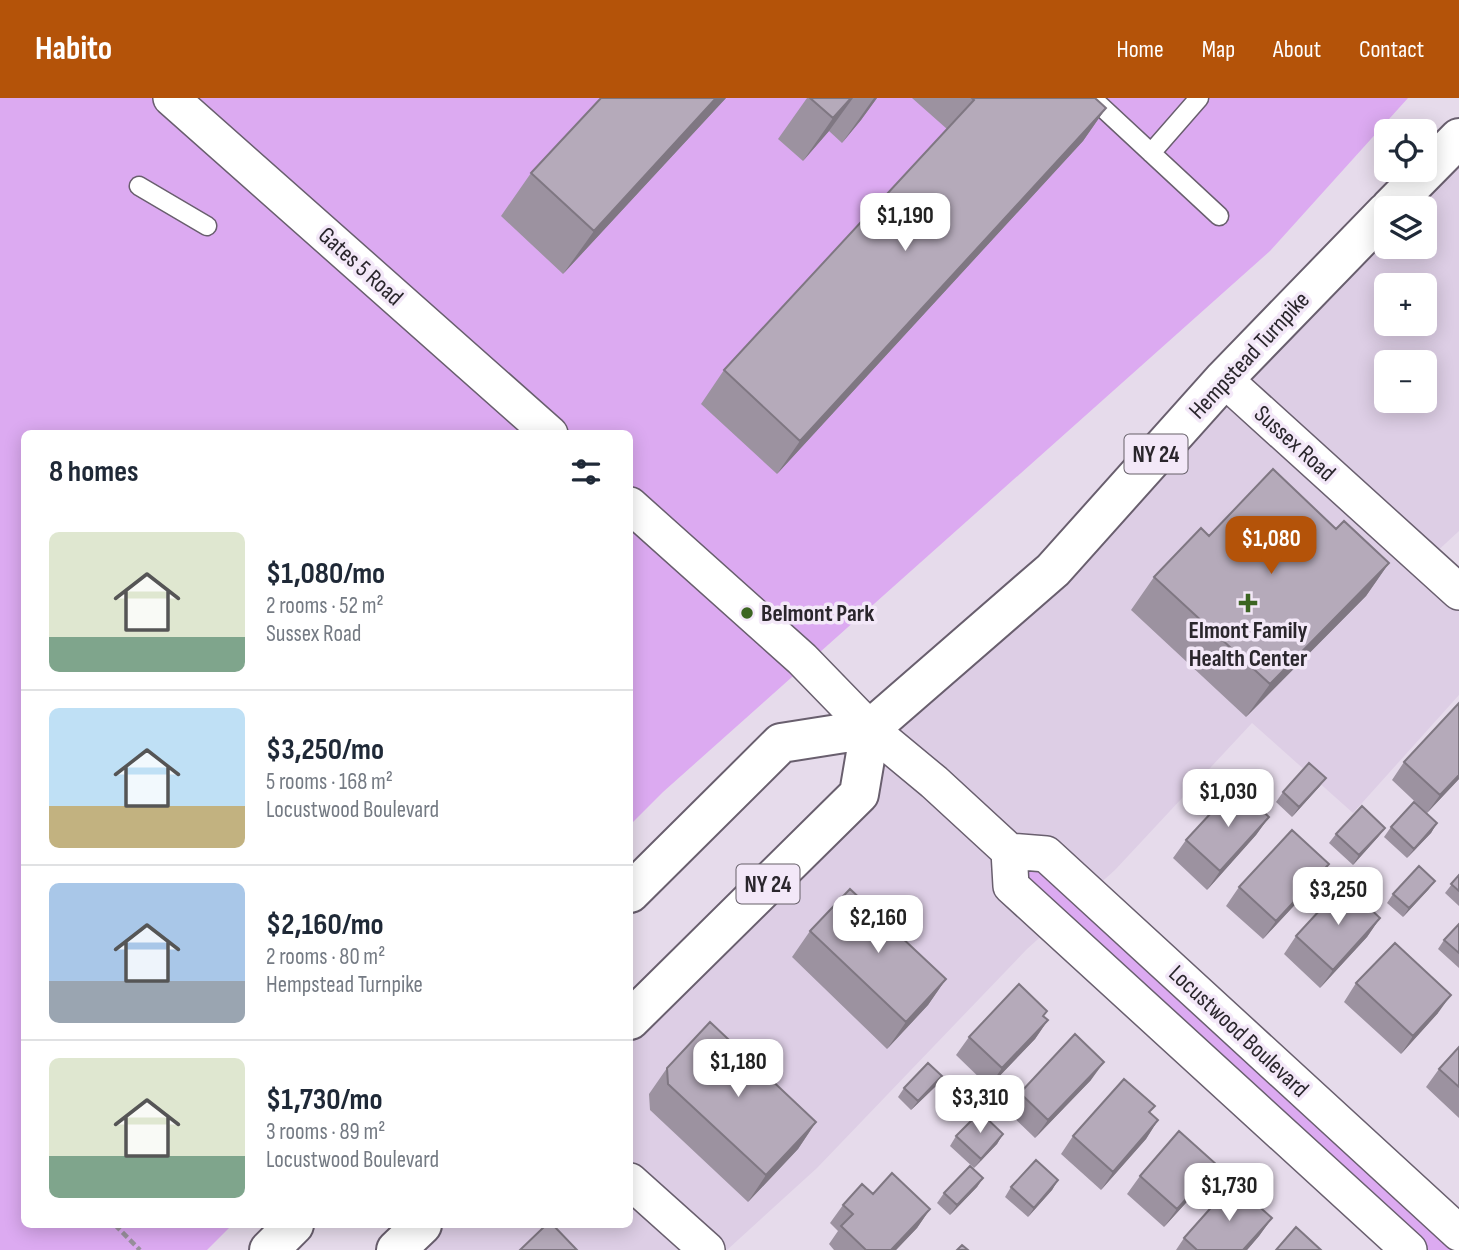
<!DOCTYPE html>
<meta charset="utf-8">
<style>
:root{--surface:#fff;--page:#f6f6f7;--text:#1f2937;--muted:#747a83;--line:#e0e1e3;--accent:#b45309}
body{margin:0;font-family:"Sofia Sans Condensed",sans-serif;background:var(--page);color:var(--text);height:100vh;display:flex;flex-direction:column;font-size:26px;white-space:nowrap}
*{box-sizing:border-box;margin:0}
p{font-size:23px;color:var(--muted)}
.icon{flex:none;width:38px;height:38px;fill:none;stroke:currentColor;stroke-width:2;stroke-linecap:round;stroke-linejoin:round}
.map{position:relative;flex:1;overflow:hidden}
.details{position:absolute;left:21px;top:332px;width:612px;height:798px;display:flex;flex-direction:column;background:var(--surface);border-radius:10px;box-shadow:0 4px 18px #0003}
.details>*{flex:none}
.buttons{position:absolute;left:1374px;top:21px;display:grid;gap:14px}
.buttons a{display:grid;place-items:center;width:63px;height:63px;border-radius:10px;background:var(--surface);box-shadow:0 4px 18px #0003;font-size:35px}
.price{position:absolute;translate:-50% -60px;padding:0 16px;border-radius:14px;background:#fff;color:#222;font-size:23px;line-height:46px;filter:drop-shadow(0 2px 4px #0008)}
.price::after{content:'';position:absolute;left:50%;top:42px;width:21px;height:16px;margin-left:-10px;background:inherit;clip-path:polygon(0 0,100% 0,50% 100%)}
.price.current{background:var(--accent);color:#fff}
ul{padding:0;list-style:none}
li{display:flex;align-items:center;gap:21px;height:175px;padding:0 28px}
li+li{border-top:2px solid var(--line)}
li span{display:grid;place-items:center;flex:none;width:196px;height:140px;border-radius:10px;color:#555}
li>.icon{margin-inline-start:auto}
span .icon{width:84px;height:84px;fill:#fffc;stroke-width:1}
li b{font-size:30px}
h2{display:flex;justify-content:space-between;align-items:center;height:84px;padding:0 28px;font-size:30px}
header{display:flex;align-items:center;gap:42px;box-sizing:border-box;height:98px;padding:0 35px;background:var(--accent);color:#fff}
header strong{font-size:33px}
nav{display:flex;gap:38px;margin-inline-start:auto;font-size:24px}
.map>svg:first-child{display:block}
.built{fill:#ddcee5;fill-rule:evenodd}
.green{fill:#dcaaf1}
.lines{fill:none;stroke-linecap:round;stroke-linejoin:round}
.service-casing{stroke:#695f6e;stroke-width:21}
.minor-casing{stroke:#695f6e;stroke-width:38}
.primary-casing{stroke:#695f6e;stroke-width:42}
.path{stroke:#99919d;stroke-width:4.5;stroke-dasharray:7 3.5;stroke-linecap:butt}
.service{stroke:#fff;stroke-width:18}
.minor{stroke:#fff;stroke-width:35}
.primary{stroke:#fff;stroke-width:38}
.wall{fill:#9c92a0}
.shaded-wall{fill:#7f7782}
.building{fill:#b5aaba;stroke:#7f7782;stroke-width:2}
.poi-dot{fill:#3c6522;stroke:#f3e8f8;stroke-width:2.5}
.labels{text-anchor:middle;stroke-width:7;stroke-linejoin:round;paint-order:stroke}
.shield{fill:#f3e8f8;stroke:#666069;stroke-width:2}
.shield-label{font-size:23px;font-weight:bold;fill:#2a262c}
.street-label{font-size:24px;fill:#2a262c;stroke:#f3e8f8}
.poi-label{font-size:24px;font-weight:bold;fill:#2a262c;stroke:#f3e8f8;text-anchor:start}
</style>
<header>
<strong>Habito</strong>
<nav><a>Home</a><a>Map</a><a>About</a><a>Contact</a></nav>
</header>
<div class="map">
<svg width="1459" height="1152" viewBox="0 0 1459 1152">
<rect width="100%" height="100%" fill="#e6dbeb"/>
<!-- built -->
<path class="built" d="M1459,40V433L1432,458L1459,483V597L1353,715L1252,625L1115,772L1027,851L817,1070L727,1152H406L428,1127H630V922L859,696L870,631L1386,114V149H1424V110H1390ZM1386,187H1424V226H1386ZM1386,264H1424V303H1386Z"/>
<!-- green -->
<path class="green" d="M0,0H1408L1270,153L663,694L630,727V336H24V1127H232L207,1152H0Z
M1009,753L1046,756L1459,1135V1152H1409L1011,788Z"/>
<g class="lines">
<!-- service casing -->
<g class="service-casing">
<path id="service" d="M1092,0L1219,118
M1151,55L1199,0
M139,88L207,128"/>
</g>
<!-- minor casing -->
<g class="minor-casing">
<path id="minor" d="M171,0L550,336
M1224,281L1459,494
M630,407L802,561L870,631L934,684L1009,753L1046,756L1459,1135
M1009,753L1011,788L1409,1152
M630,1083L707,1152"/>
</g>
<!-- primary casing -->
<g class="primary-casing">
<path id="primary" d="M1390,110L1459,40
M630,795L781,645L870,631L1053,472L1224,281L1386,114
M630,922L859,696L870,631
M269,1152L294,1127
M396,1152L422,1127"/>
</g>
<!-- path -->
<path class="path" d="M115,1127L140,1152"/>
<!-- service -->
<use href="#service" class="service"/>
<!-- minor -->
<use href="#minor" class="minor"/>
<!-- primary -->
<use href="#primary" class="primary"/>
</g>
<!-- wall -->
<path class="wall" d="M601,0H726L563,176L501,118L531,75Z
M807,0H877L861,22L842,45L829,33L803,63L778,41Z
M912,0H1095L1106,10L1083,43L777,376L701,306L724,272L947,31Z
M1336,431L1389,465L1366,498L1246,619L1131,512L1154,479L1209,438Z
M1404,664L1459,681L1427,715L1392,682Z
M1326,680L1319,689L1292,719L1276,704L1283,694Z
M1269,719L1256,737L1207,792L1173,760L1186,742Z
M1437,725L1431,735L1407,760L1384,739L1391,729Z
M1385,730L1378,739L1353,767L1329,745L1336,736Z
M1329,766L1316,784L1263,841L1226,808L1239,789Z
M1459,777V808L1445,795Z
M1435,783L1428,792L1403,819L1387,805L1393,796Z
M1380,820L1367,839L1320,890L1284,856L1296,838Z
M1459,826V870L1438,851L1444,842Z
M810,833L946,881L928,907L887,951L792,859Z
M1356,885L1438,915L1401,956L1344,904Z
M1043,918L1048,922L1035,941L989,989L956,957L969,939Z
M1459,949V1020L1426,989L1439,971Z
M667,970L816,1024L798,1051L748,1104L650,1012L649,996Z
M1091,982L1035,1040L1007,1013L1020,995Z
M936,988L911,1012L898,999L904,990Z
M1150,1015L1158,1022L1146,1041L1101,1092L1061,1056L1073,1038Z
M1003,1036L997,1046L974,1070L950,1048L956,1038Z
M1217,1067L1204,1085L1164,1129L1127,1096L1140,1078Z
M983,1080L977,1089L950,1117L937,1105L944,1095Z
M1058,1082L1052,1092L1028,1119L1005,1099L1011,1089Z
M873,1096L930,1111L917,1130L896,1152H834L829,1146L838,1133L830,1125L843,1107Z
M1272,1120L1259,1138L1247,1152H1176L1184,1140Z"/>
<!-- shaded-wall -->
<path class="shaded-wall" d="M716,0H726L563,176L594,133Z
M851,0H853L829,33L803,63L833,20Z
M874,0H877L861,22L842,45Z
M1106,10L1083,43L777,376L800,343Z
M1389,465L1366,498L1246,619L1270,586Z
M1459,677V681L1427,715L1440,697Z
M1326,680L1319,689L1292,719L1299,709Z
M1269,719L1256,737L1207,792L1220,773Z
M1437,725L1431,735L1407,760L1414,751Z
M1385,730L1378,739L1353,767L1359,757Z
M1329,766L1316,784L1263,841L1276,823Z
M1435,783L1428,792L1403,819L1409,810Z
M1380,820L1367,839L1320,890L1333,872Z
M946,881L928,907L887,951L906,924Z
M1451,897L1438,915L1401,956L1413,938Z
M1048,922L1035,941L989,989L1002,970Z
M1104,964L1091,982L1035,1040L1048,1022Z
M942,978L936,988L911,1012L918,1003Z
M1158,1022L1146,1041L1101,1092L1113,1074Z
M816,1024L798,1051L748,1104L766,1077Z
M1003,1036L997,1046L974,1070L981,1061Z
M1217,1067L1204,1085L1164,1129L1177,1111Z
M983,1080L977,1089L950,1117L957,1107Z
M1058,1082L1052,1092L1028,1119L1034,1110Z
M930,1111L917,1130L896,1152H891Z
M1272,1120L1259,1138L1247,1152H1243Z"/>
<!-- building -->
<path class="building" d="M601,0H716L594,133L531,75Z
M810,0H851L833,20Z
M972,0H1095L1106,10L800,343L724,272L974,2Z
M1273,371L1336,431L1344,423L1389,465L1270,586L1154,479L1201,430L1209,438Z
M1459,605V677L1440,697L1404,664Z
M1309,665L1326,680L1299,709L1283,694Z
M1236,688L1269,719L1220,773L1186,742Z
M1414,704L1437,725L1414,751L1391,729Z
M1362,708L1385,730L1359,757L1336,736Z
M1292,732L1329,766L1276,823L1239,789Z
M1419,768L1435,783L1409,810L1393,796Z
M1459,777V793L1451,786Z
M1344,786L1380,820L1333,872L1296,838Z
M850,791L946,881L906,924L810,833Z
M1459,826V855L1444,842Z
M1395,845L1451,897L1413,938L1356,885Z
M1019,886L1047,913L1043,918L1048,922L1002,970L969,939Z
M710,924L816,1024L766,1077L668,986L667,970Z
M1075,936L1104,964L1048,1022L1020,995Z
M1459,949V989L1439,971Z
M928,965L942,978L918,1003L904,990Z
M1124,981L1155,1008L1149,1014L1158,1022L1113,1074L1073,1038Z
M980,1014L1003,1036L981,1061L956,1038Z
M1179,1033L1217,1067L1177,1111L1140,1078Z
M1036,1062L1058,1082L1034,1110L1011,1089Z
M970,1068L983,1080L957,1107L944,1095Z
M892,1075L930,1111L891,1152H866L841,1128L853,1116L843,1107L862,1086L873,1096Z
M1233,1085L1272,1120L1243,1152H1197L1184,1140Z
M546,1127H553L577,1152H520Z
M1296,1129L1321,1152H1276Z
M962,1147L968,1152H957Z"/>
<!-- markers -->
<g class="poi-dot">
<path d="M1244.5 494.5h7v7h7v7h-7v7h-7v-7h-7v-7h7z"/>
<circle cx="747" cy="515" r="7"/>
</g>
<g class="labels">
<!-- shield labels -->
<g class="shield">
<rect x="1124.5" y="336.5" width="63" height="39" rx="5"/>
<rect x="736.5" y="766.5" width="63" height="39" rx="5"/>
</g>
<g class="shield-label">
<text x="1156" y="364">NY 24</text>
<text x="768" y="794">NY 24</text>
</g>
<!-- street labels -->
<g class="street-label">
<text transform="translate(361 168) rotate(42)" y="8">Gates 5 Road</text>
<text transform="translate(1249 257) rotate(-47)" y="8">Hempstead Turnpike</text>
<text transform="translate(1295 345) rotate(42)" y="8">Sussex Road</text>
<text transform="translate(1239 933) rotate(43)" y="8">Locustwood Boulevard</text>
</g>
<!-- poi labels -->
<g class="poi-label">
<text x="761" y="523">Belmont Park</text>
<text x="1248" y="540" text-anchor="middle">Elmont Family<tspan x="1248" dy="28">Health Center</tspan></text>
</g>
</g>
</svg>
<div class="buttons">
<a><svg class="icon" aria-label="locate" viewBox="0 0 24 24"><circle cx="12" cy="12" r="6"/><path d="M12 2v4M12 18v4M2 12h4M18 12h4"/></svg></a>
<a><svg class="icon" aria-label="layers" viewBox="0 0 24 24"><path d="M12 4l9 5-9 5-9-5zM3 14l9 5 9-5"/></svg></a>
<a>+</a>
<a>−</a>
</div>
<b class="price" style="left:905px;top:155px">$1,190</b>
<b class="price current" style="left:1271px;top:478px">$1,080</b>
<b class="price" style="left:1228px;top:731px">$1,030</b>
<b class="price" style="left:1338px;top:829px">$3,250</b>
<b class="price" style="left:878px;top:857px">$2,160</b>
<b class="price" style="left:738px;top:1001px">$1,180</b>
<b class="price" style="left:980px;top:1037px">$3,310</b>
<b class="price" style="left:1229px;top:1125px">$1,730</b>
<section class="details">
<h2>8 homes<svg class="icon" aria-label="filters" viewBox="0 0 24 24"><path d="M4 7h16M4 17h16"/><circle cx="9" cy="7" r="2"/><circle cx="15" cy="17" r="2"/></svg></h2>
<ul>
<li><span style="background:linear-gradient(#dfe7d0 75%,#7fa58c 0)"><svg class="icon" aria-label="home" viewBox="0 0 24 24"><path d="M3 11l9-7 9 7M6 9v11h12V9"/></svg></span><div><b>$1,080/mo</b><p>2 rooms · 52 m²</p><p>Sussex Road</p></div></li>
<li><span style="background:linear-gradient(#bfe0f5 70%,#c2b280 0)"><svg class="icon" aria-label="home" viewBox="0 0 24 24"><path d="M3 11l9-7 9 7M6 9v11h12V9"/></svg></span><div><b>$3,250/mo</b><p>5 rooms · 168 m²</p><p>Locustwood Boulevard</p></div></li>
<li><span style="background:linear-gradient(#a9c7e8 70%,#9aa5b1 0)"><svg class="icon" aria-label="home" viewBox="0 0 24 24"><path d="M3 11l9-7 9 7M6 9v11h12V9"/></svg></span><div><b>$2,160/mo</b><p>2 rooms · 80 m²</p><p>Hempstead Turnpike</p></div></li>
<li><span style="background:linear-gradient(#dfe7d0 70%,#7fa58c 0)"><svg class="icon" aria-label="home" viewBox="0 0 24 24"><path d="M3 11l9-7 9 7M6 9v11h12V9"/></svg></span><div><b>$1,730/mo</b><p>3 rooms · 89 m²</p><p>Locustwood Boulevard</p></div></li>
</ul>
</section>
</div>
